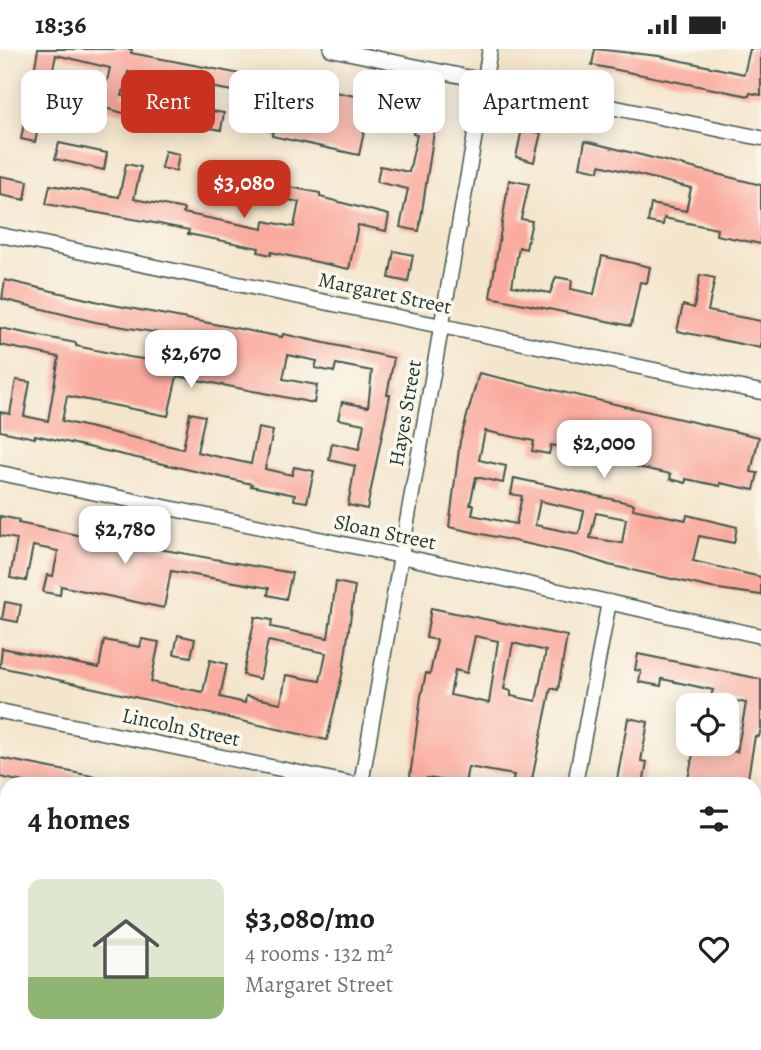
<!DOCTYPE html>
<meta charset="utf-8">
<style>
:root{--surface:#fff;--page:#f2f2f2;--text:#222;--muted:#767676;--accent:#c8321e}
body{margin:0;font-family:Alegreya,serif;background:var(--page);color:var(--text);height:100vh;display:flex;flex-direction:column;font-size:26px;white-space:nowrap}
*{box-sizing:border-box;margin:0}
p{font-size:23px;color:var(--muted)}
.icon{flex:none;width:38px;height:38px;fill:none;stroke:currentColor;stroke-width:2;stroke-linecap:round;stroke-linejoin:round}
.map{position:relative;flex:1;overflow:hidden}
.details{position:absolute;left:0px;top:728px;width:761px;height:273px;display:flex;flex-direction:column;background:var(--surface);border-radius:21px 21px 0 0;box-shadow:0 4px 18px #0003}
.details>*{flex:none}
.guide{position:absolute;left:21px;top:21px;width:719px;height:63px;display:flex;gap:14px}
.buttons{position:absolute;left:676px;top:644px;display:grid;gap:14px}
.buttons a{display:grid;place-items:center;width:63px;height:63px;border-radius:14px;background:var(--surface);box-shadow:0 4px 18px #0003;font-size:35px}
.price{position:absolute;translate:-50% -60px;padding:0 16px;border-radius:14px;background:#fff;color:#222;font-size:23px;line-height:46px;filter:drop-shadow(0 2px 4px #0008)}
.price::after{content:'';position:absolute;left:50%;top:42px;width:21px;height:16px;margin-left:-10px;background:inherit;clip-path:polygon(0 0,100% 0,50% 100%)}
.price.selected{background:var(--accent);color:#fff}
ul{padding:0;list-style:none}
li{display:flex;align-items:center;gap:21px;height:175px;padding:0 28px}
li span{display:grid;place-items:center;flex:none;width:196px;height:140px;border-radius:14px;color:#555}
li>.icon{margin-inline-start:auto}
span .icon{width:84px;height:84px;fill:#fffc;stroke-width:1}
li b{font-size:30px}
h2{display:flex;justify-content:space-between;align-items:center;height:84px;padding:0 28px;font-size:30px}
.chip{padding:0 24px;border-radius:14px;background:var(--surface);box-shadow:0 4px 18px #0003;font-size:24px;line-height:63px}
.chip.selected{background:var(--accent);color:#fff}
.status{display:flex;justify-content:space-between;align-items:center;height:49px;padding:0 35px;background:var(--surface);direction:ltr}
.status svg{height:19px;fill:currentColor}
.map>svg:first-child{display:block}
.green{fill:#73cc93;stroke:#498464;stroke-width:2}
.building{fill:#faaa9e;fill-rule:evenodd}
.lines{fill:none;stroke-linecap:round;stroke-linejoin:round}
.minor-casing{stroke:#3f564b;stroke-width:17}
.minor{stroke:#fff;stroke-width:14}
.labels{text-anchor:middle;stroke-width:7;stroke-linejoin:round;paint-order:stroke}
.street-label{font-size:21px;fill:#1f3d34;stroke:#fbf7ec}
</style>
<div class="status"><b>18:36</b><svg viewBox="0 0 49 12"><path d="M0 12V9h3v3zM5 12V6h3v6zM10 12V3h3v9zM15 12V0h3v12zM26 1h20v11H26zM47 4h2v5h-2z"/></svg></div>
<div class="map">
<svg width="761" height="1001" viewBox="0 0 761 1001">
<rect width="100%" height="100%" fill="#fbf7ec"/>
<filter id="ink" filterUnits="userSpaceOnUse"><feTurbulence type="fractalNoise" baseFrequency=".0143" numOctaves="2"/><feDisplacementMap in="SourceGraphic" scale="14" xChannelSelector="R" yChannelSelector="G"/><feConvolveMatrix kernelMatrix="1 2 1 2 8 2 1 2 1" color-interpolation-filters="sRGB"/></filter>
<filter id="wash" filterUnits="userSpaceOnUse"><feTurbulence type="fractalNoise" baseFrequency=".00686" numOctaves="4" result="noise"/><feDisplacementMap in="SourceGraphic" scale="28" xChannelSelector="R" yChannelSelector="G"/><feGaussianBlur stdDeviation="1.57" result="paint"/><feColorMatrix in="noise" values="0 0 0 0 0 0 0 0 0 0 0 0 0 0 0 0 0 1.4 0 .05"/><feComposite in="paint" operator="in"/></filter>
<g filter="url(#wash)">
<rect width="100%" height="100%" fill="#f4e6cd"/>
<!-- green -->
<path class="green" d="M0,912L7,914V994H295L294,1001H0Z"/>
<g id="blocks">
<!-- building -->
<path class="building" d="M38,0H132L131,4L371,50L359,106L272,87L279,51L243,44L128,23L122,47L224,64L221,81L154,68L153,72L101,58L110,19L56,6L48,43L31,40Z
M595,0L659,7L744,25L750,0H761V46L750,44L749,47L592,16Z
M69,47L87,51L83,69L65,65Z
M394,52L437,63L419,182L400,178L408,140L377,133L380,117L409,123L417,86L413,85L415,75L390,70Z
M24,74L39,76L35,93L21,90Z
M522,80L541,84L534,113L516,108Z
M585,92L761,136V195L716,186L717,180L664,169L663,176L648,173L651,155L686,162L691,139L600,116L599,122L580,118Z
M59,94L107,104L104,121L55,110Z
M165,102L179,105L176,122L161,119Z
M126,115L141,118L134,150L184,160L183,164L263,180L264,172L294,178L299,153L263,146L267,129L281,131L280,136L320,144V148L389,166L386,182L358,176L349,220L271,203V206L258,203L259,199L188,185L189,181L144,172L46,155L50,136L119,148Z
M199,125L245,134L242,150L196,141Z
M0,127L28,132L25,151L0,146Z
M509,131L529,135L521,170L532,172L526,200L519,198L512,237L550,244L556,228L572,231L571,240L594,245L602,207L650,218L647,234L640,233L631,277L490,248Z
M394,202L413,206L408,233L389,229Z
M700,226L715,229L708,262L761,272V299L677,282L683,256L694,259Z
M5,231L108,255L282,288L283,285L394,309L387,346H390L367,460L348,456L355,417L329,411L332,394L359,400L364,375L338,370L342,353L368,358L372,322L336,315L334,323L315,319L317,312L288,306L283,330L317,336L314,354L177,327L168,367L67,347L62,372L183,400L190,364L205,367L197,403L251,415L258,379L273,382L265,420L292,426L294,418L314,422L307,453L294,451L295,446L251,437L252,435L35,386V389L0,382V363L10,365L16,331L30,333L24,367L48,372L59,308L0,296V279L76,294V297L129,308L200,318L205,292L95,273L2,250Z
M479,324L759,388L751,423L758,424L754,441L720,434V437L686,430V434L670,430L671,425L637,418L638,414L551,396L549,405L532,402L534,392L485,382L479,411L506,417L503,434L476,428L470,456H474L472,466L516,475L522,447L511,445L514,429L634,455L633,460L686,471L687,466L737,478L734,494L699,487L693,512L761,528V546L712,539L609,516L575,505L449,478L460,392ZM540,452L584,462L579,485L535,476ZM596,464L626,470L622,494L590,489Z
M0,467L19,471L18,474L131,497L132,495L292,524L286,550L268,546L269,539L171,522L164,559L61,537L60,546L43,543L47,526L53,527L58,502L33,497L26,532L10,529L17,490L0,487Z
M336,533L355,537L343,622L327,691L0,618L2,599L99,619L104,591L140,598L142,590L159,593L151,633L203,643L210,611L227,615L220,648L245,654L246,647L281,654L286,626L320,632L326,604L268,592L260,630L243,626L255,568L272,571L271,578L328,589Z
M5,553L21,556L18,573L2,570Z
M431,559L567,587L558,641L551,639L531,735H512L514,726L468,718L465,735L427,729L426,735H409L421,647L426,624L430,625L437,591L426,589ZM475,587L498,592L489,654L450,646L455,621L467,624ZM513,594L546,602L536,652L511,647V642L504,640Z
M178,586L195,590L191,608L174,605Z
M638,605L761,630V679L759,688L755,687L747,735H687L695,695H712L711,698L737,703L746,654L711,647L713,641L662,630L661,637L639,633L641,622L635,621Z
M628,669L648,673L641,712L647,713L643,735L617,731Z
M0,709L102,729L101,735H33L0,728Z"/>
</g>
</g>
<g filter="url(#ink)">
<use href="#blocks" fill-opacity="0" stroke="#3f564b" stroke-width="2"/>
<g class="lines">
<!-- minor casing -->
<g class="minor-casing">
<path id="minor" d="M331,0L761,89
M0,186L761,343
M0,424L401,507L761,587
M0,662L353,735
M361,735L490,0
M575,735L609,553
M0,898L7,899
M754,919L761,882
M314,1001L315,994
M527,1001L528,994
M739,1001L741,994"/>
</g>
<!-- minor -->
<use href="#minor" class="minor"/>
</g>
</g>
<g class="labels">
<!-- street labels -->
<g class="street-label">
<text transform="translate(385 244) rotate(12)" y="7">Margaret Street</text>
<text transform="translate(405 364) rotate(-80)" y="7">Hayes Street</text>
<text transform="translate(385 483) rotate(12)" y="7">Sloan Street</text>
<text transform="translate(181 678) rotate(12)" y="7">Lincoln Street</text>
</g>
</g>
</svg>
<div class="buttons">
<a><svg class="icon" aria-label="locate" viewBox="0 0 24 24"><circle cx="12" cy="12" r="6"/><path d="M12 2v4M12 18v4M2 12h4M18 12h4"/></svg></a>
</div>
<b class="price selected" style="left:244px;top:171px">$3,080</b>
<b class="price" style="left:191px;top:341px">$2,670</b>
<b class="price" style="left:604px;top:431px">$2,000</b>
<b class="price" style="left:125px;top:517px">$2,780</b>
<div class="guide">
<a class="chip">Buy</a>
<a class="chip selected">Rent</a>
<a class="chip">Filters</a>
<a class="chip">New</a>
<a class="chip">Apartment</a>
</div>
<section class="details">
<h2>4 homes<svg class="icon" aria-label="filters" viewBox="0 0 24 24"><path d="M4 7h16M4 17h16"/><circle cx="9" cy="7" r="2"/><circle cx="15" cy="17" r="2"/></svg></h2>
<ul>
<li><span style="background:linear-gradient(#dfe7d0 70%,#8fb573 0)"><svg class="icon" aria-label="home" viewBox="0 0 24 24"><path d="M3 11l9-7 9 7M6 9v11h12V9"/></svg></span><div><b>$3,080/mo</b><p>4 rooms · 132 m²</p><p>Margaret Street</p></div><svg class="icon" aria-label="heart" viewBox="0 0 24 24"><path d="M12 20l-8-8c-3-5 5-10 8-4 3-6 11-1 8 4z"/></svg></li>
</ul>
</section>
</div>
